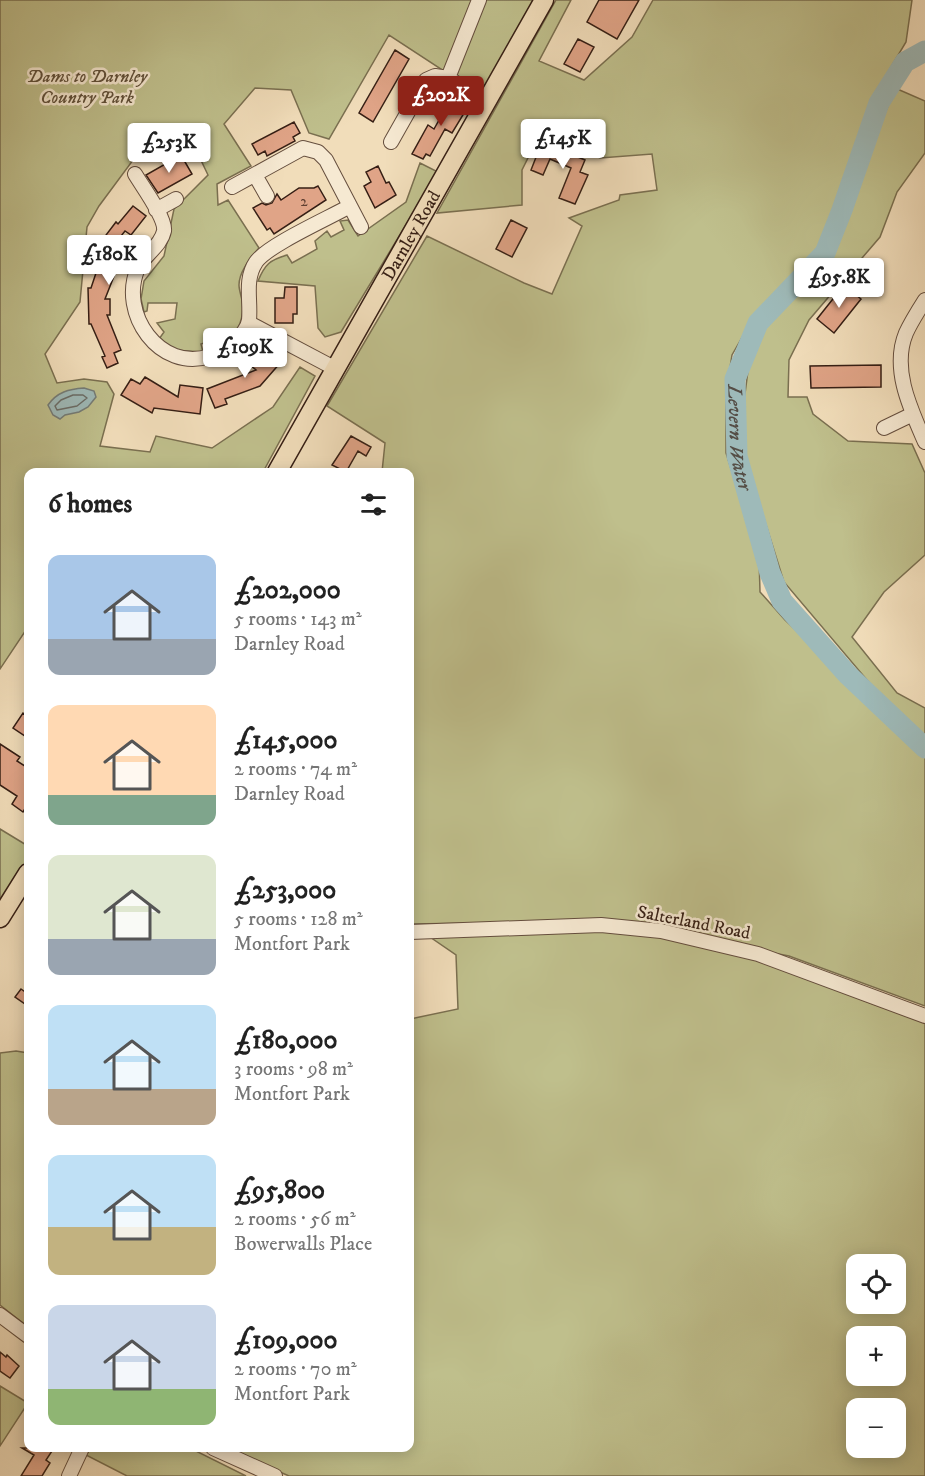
<!DOCTYPE html>
<meta charset="utf-8">
<style>
:root{--surface:#fff;--page:#f6f6f6;--text:#222;--muted:#767676;--accent:#8f2418}
body{margin:0;font-family:"IM FELL DW Pica",serif;background:var(--page);color:var(--text);height:100vh;display:flex;flex-direction:column;font-size:22px;white-space:nowrap}
*{box-sizing:border-box;margin:0}
p{font-size:20px;color:var(--muted)}
.icon{flex:none;width:33px;height:33px;fill:none;stroke:currentColor;stroke-width:2;stroke-linecap:round;stroke-linejoin:round}
.map{position:relative;flex:1;overflow:hidden}
.side{position:absolute;left:24px;top:468px;width:390px;height:984px;display:flex;flex-direction:column;background:var(--surface);border-radius:12px;box-shadow:0 3px 15px #0003}
.side>*{flex:none}
.tools{position:absolute;left:846px;top:1254px;display:grid;gap:12px}
.tools a{display:grid;place-items:center;width:60px;height:60px;border-radius:12px;background:var(--surface);box-shadow:0 3px 15px #0003;font-size:30px}
.price{position:absolute;translate:-50% -51px;padding:0 14px;border-radius:6px;background:#fff;color:#222;font-size:20px;line-height:39px;filter:drop-shadow(0 2px 3px #0008)}
.price::after{content:'';position:absolute;left:50%;top:36px;width:18px;height:14px;margin-left:-9px;background:inherit;clip-path:polygon(0 0,100% 0,50% 100%)}
.price.on{background:var(--accent);color:#fff}
ul{padding:0;list-style:none}
li{display:flex;align-items:center;gap:18px;height:150px;padding:0 24px}
li span{display:grid;place-items:center;flex:none;width:168px;height:120px;border-radius:12px;color:#555}
li>.icon{margin-inline-start:auto}
span .icon{width:72px;height:72px;fill:#fffc;stroke-width:1}
li b{font-size:26px}
h2{display:flex;justify-content:space-between;align-items:center;height:72px;padding:0 24px;font-size:26px}
.map>svg:first-child{display:block}
.green{fill:#bfbf8c;stroke:#7a6f50;stroke-width:1.5;fill-rule:evenodd}
.water{fill:#9ebab9;stroke:#747c77;stroke-width:1.5}
.lines{fill:none;stroke-linecap:round;stroke-linejoin:round}
.shore{stroke:#6a6c67;stroke-width:1.5}
.river{stroke:#9ebab9;stroke-width:21}
.building{fill:#e0a487;stroke:#361f15;stroke-width:1.5}
.minor-casing{stroke:#654e3e;stroke-width:16}
.major-casing{stroke:#361f15;stroke-width:21}
.minor{stroke:#f6e9d2;stroke-width:14}
.major{stroke:#f1ddba;stroke-width:18}
.labels{text-anchor:middle;stroke-width:5;stroke-linejoin:round;paint-order:stroke}
.number-label{font-size:15px;fill:#604032}
.park-label{font-size:18px;font-style:italic;fill:#5f4f39;stroke:#f6e9d2}
.street-label{font-size:18px;fill:#361f15;stroke:#f6e9d2}
.water-label{font-size:20px;font-style:italic;fill:#554e46;stroke:#f6e9d2}
</style>
<div class="map">
<svg width="925" height="1476" viewBox="0 0 925 1476">
<rect width="100%" height="100%" fill="#f1ddba"/>
<filter id="stains"><feTurbulence type="fractalNoise" baseFrequency=".00333" numOctaves="4"/><feColorMatrix values="0 0 0 0 .2 0 0 0 0 .09 0 0 0 0 .02 0 0 0 .5 -.17"/></filter>
<radialGradient id="worn" r=".72"><stop offset=".6" stop-color="#630" stop-opacity="0"/><stop offset="1" stop-color="#630" stop-opacity=".3"/></radialGradient>
<!-- green -->
<path class="green" d="M0,0H541L482,96L389,35L329,139L309,133L291,90L255,88L224,124L251,166L217,184L218,205L228,200L259,248C251,258 239,271 239,285C239,290 241,295 242,300C245,323 237,334 217,347L214,340L201,344L203,352L172,350L159,339L164,332L157,323L175,319L177,303H148L147,311L144,312L141,299L144,281L164,256L174,209L208,175L197,152L184,133L133,160L99,206L87,227L80,302L45,354L57,383L84,379L107,382L114,394L100,446L150,452L156,436L212,448L273,407L300,367L315,376L263,472H28V627L0,669Z
M556,0H571L539,61L584,80L632,37L653,0H912L906,42L876,92L832,225L810,262L755,315L732,355L726,393V453L759,557L760,592L785,620L834,666L864,701L925,756V1006L789,956L607,921L410,924V472H382L385,443L327,406L427,236L524,283L552,294L582,226L569,218L619,200L620,195L657,190L652,154L600,158L541,132L522,170V205L437,213Z
M895,88L925,101V153L897,192L880,237L809,320L789,360L788,397H807L813,414L848,441L912,444L925,473V555L884,592L852,637L897,693L925,708V737L878,693L784,582L743,452L742,417L749,363L765,327L825,266Z
M420,163L438,172L341,332L325,337L318,328L315,286L258,281C265,264 270,260 287,255L292,263L317,249L315,241L327,231L331,237L344,230L340,221L348,220L358,236L406,202Z
M0,829L28,846V863L0,903Z
M529,932H639L768,963L873,1004L925,1022V1476H289L225,1448H410V1019L458,1009L456,955L427,935ZM856,1264H896V1304H856ZM856,1336H896V1376H856ZM856,1408H896V1448H856Z
M16,1051L28,1053V1327L0,1305V1053Z
M0,1386L28,1403L0,1446Z
M91,1448H190L246,1476H127L86,1455Z"/>
<!-- water -->
<path class="water" d="M84,388L94,391L96,397L88,407L79,412L65,415L60,419L53,415L48,405C57,392 69,389 84,388Z"/>
<g class="lines">
<!-- shore -->
<path class="shore" d="M73,395H83L87,398L77,406L57,410L55,406L61,400Z"/>
<!-- river -->
<path class="river" id="s1" d="M925,51L905,62L879,103L842,210L825,253L758,323L735,379L737,456L770,573L782,601L848,675L925,748"/>
</g>
<!-- building -->
<path class="building" d="M599,0H639L617,39L587,22Z
M578,39L594,47L580,72L564,64Z
M395,50L409,59L373,122L359,113Z
M453,95L469,105L452,133L445,129L430,156L426,154L423,159L412,154L428,125L434,129Z
M294,122L300,133L293,137L295,141L267,156L265,151L258,155L252,144Z
M542,142L585,160L580,172L588,175L575,204L559,198L571,168L550,159L543,175L531,170Z
M181,155L192,174L158,193L146,175Z
M378,166L386,183L389,182L396,195L375,208L364,186L371,182L366,172Z
M318,186L326,200L274,234L270,228L267,230L253,208L262,203L266,205L272,203L277,194L281,200L299,188H314Z
M133,206L146,216L131,235L125,231L117,241L112,257L119,259L116,266H118L105,299H110V315H107L121,350L114,353L118,363L107,368L102,357L105,356L91,324H89L88,288H91L102,255L99,254L106,235L116,222L118,224Z
M511,220L527,228L512,257L496,249Z
M844,285L861,299L834,333L817,319Z
M285,287H297V314H293V323H275V298H284Z
M266,347L281,362L260,386L225,399L227,404L215,408L207,389L256,370L250,365Z
M881,365V387L811,388L810,366Z
M145,377L178,397L180,385L203,388L200,414L154,408L152,413L121,395L131,379L140,384Z
M351,436L371,447L366,456L358,451L346,472L332,465Z
M23,713L28,717V738L13,728Z
M0,744L20,757L17,761L28,768V803L23,812L12,804L17,796L0,785Z
M21,989L28,994V1006L15,997Z
M0,1352L6,1357L7,1355L19,1366L10,1378L0,1371Z
M22,1448H54L46,1460L50,1463L42,1476H21L34,1455Z"/>
<g class="lines">
<!-- minor casing -->
<g class="minor-casing">
<path id="minor" d="M448,78L467,90
M391,142L426,80L435,76L448,78L479,0
M135,174C142,186 166,218 164,231C161,246 144,255 138,268C118,313 160,373 210,356C223,352 247,335 249,320C251,300 244,280 256,262C268,245 329,218 350,206
M255,175L267,196
M232,187L303,148L318,152L326,160L361,227
M156,210L176,199
M925,300C918,311 911,322 906,333C891,369 911,410 925,442
M249,323L336,369
M884,428L913,414
M410,932L601,925L661,931L758,954L925,1016
M0,1315L28,1336
M213,1448L275,1476
M69,1476L82,1448"/>
</g>
<!-- major casing -->
<g class="major-casing">
<g id="major">
<path id="s2" d="M277,472L544,0"/>
<path d="M0,918L28,873"/>
</g>
</g>
<!-- minor -->
<use href="#minor" class="minor"/>
<!-- major -->
<use href="#major" class="major"/>
</g>
<g class="labels">
<!-- number labels -->
<g class="number-label">
<text x="304" y="206">2</text>
</g>
<!-- park labels -->
<g class="park-label">
<text x="87" y="82">Dams to Darnley<tspan x="87" dy="21">Country Park</tspan></text>
</g>
<!-- street labels -->
<g class="street-label">
<text dy="6" stroke="none"><textPath href="#s2" startOffset="272">Darnley Road</textPath></text>
<text transform="translate(694 922) rotate(11)" y="6">Salterland Road</text>
</g>
<!-- water labels -->
<g class="water-label">
<text dy="7" stroke="none"><textPath href="#s1" startOffset="447">Levern Water</textPath></text>
</g>
</g>
<rect width="100%" height="100%" filter="url(#stains)"/>
<rect width="100%" height="100%" fill="url(#worn)"/>
</svg>
<div class="tools">
<a><svg class="icon" aria-label="locate" viewBox="0 0 24 24"><circle cx="12" cy="12" r="6"/><path d="M12 2v4M12 18v4M2 12h4M18 12h4"/></svg></a>
<a>+</a>
<a>−</a>
</div>
<b class="price on" style="left:441px;top:127px">£202K</b>
<b class="price" style="left:563px;top:170px">£145K</b>
<b class="price" style="left:169px;top:174px">£253K</b>
<b class="price" style="left:109px;top:286px">£180K</b>
<b class="price" style="left:839px;top:309px">£95.8K</b>
<b class="price" style="left:245px;top:379px">£109K</b>
<section class="side">
<h2>6 homes<svg class="icon" aria-label="filters" viewBox="0 0 24 24"><path d="M4 7h16M4 17h16"/><circle cx="9" cy="7" r="2"/><circle cx="15" cy="17" r="2"/></svg></h2>
<ul>
<li><span style="background:linear-gradient(#a9c7e8 70%,#9aa5b1 0)"><svg class="icon" aria-label="home" viewBox="0 0 24 24"><path d="M3 11l9-7 9 7M6 9v11h12V9"/></svg></span><div><b>£202,000</b><p>5 rooms · 143 m²</p><p>Darnley Road</p></div></li>
<li><span style="background:linear-gradient(#ffd9b3 75%,#7fa58c 0)"><svg class="icon" aria-label="home" viewBox="0 0 24 24"><path d="M3 11l9-7 9 7M6 9v11h12V9"/></svg></span><div><b>£145,000</b><p>2 rooms · 74 m²</p><p>Darnley Road</p></div></li>
<li><span style="background:linear-gradient(#dfe7d0 70%,#9aa5b1 0)"><svg class="icon" aria-label="home" viewBox="0 0 24 24"><path d="M3 11l9-7 9 7M6 9v11h12V9"/></svg></span><div><b>£253,000</b><p>5 rooms · 128 m²</p><p>Montfort Park</p></div></li>
<li><span style="background:linear-gradient(#bfe0f5 70%,#b9a48a 0)"><svg class="icon" aria-label="home" viewBox="0 0 24 24"><path d="M3 11l9-7 9 7M6 9v11h12V9"/></svg></span><div><b>£180,000</b><p>3 rooms · 98 m²</p><p>Montfort Park</p></div></li>
<li><span style="background:linear-gradient(#bfe0f5 60%,#c2b280 0)"><svg class="icon" aria-label="home" viewBox="0 0 24 24"><path d="M3 11l9-7 9 7M6 9v11h12V9"/></svg></span><div><b>£95,800</b><p>2 rooms · 56 m²</p><p>Bowerwalls Place</p></div></li>
<li><span style="background:linear-gradient(#c9d6e8 70%,#8fb573 0)"><svg class="icon" aria-label="home" viewBox="0 0 24 24"><path d="M3 11l9-7 9 7M6 9v11h12V9"/></svg></span><div><b>£109,000</b><p>2 rooms · 70 m²</p><p>Montfort Park</p></div></li>
</ul>
</section>
</div>
